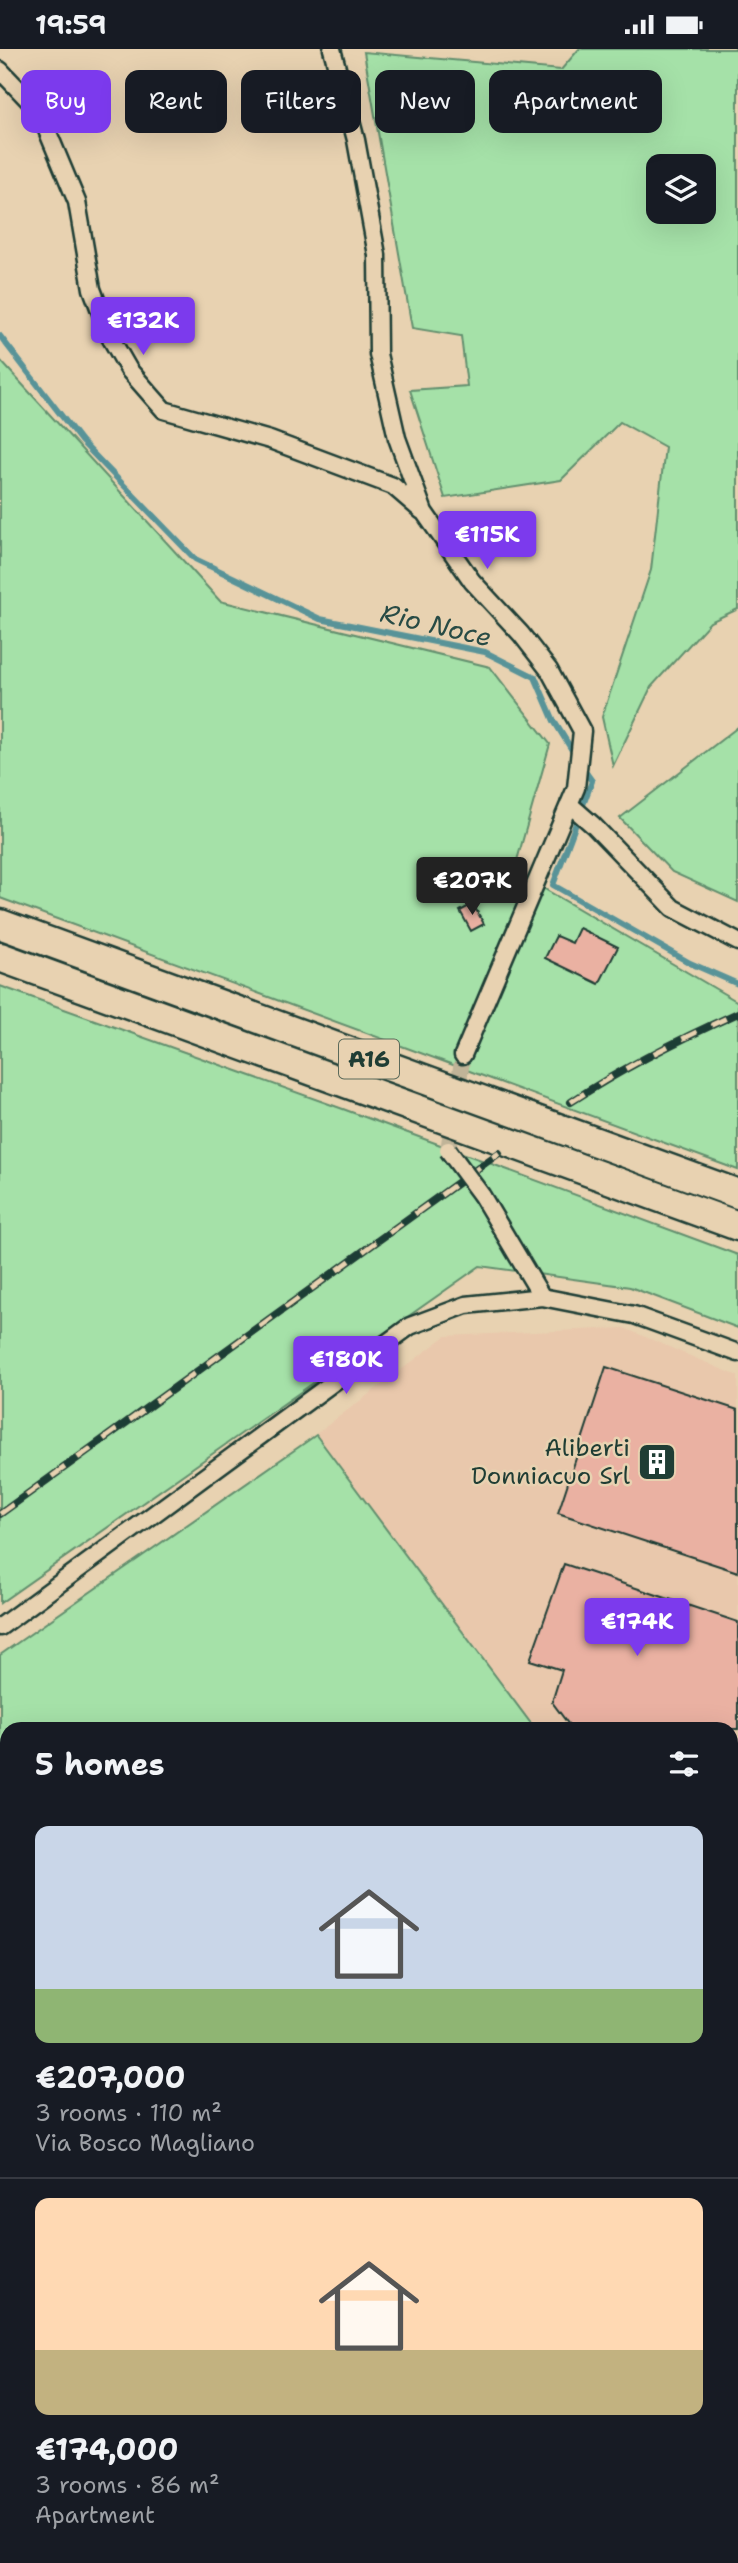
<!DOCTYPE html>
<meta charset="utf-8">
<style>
:root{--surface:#171b24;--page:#242831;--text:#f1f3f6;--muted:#9ea1a6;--line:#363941;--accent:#7c3aed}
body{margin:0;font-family:"Shantell Sans",sans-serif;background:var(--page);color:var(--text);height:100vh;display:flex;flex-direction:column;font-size:26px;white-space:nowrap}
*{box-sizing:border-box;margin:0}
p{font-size:23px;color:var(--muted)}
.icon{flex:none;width:38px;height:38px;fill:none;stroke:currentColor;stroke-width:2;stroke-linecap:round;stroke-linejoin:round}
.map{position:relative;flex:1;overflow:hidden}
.panel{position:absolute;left:0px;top:1673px;width:738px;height:842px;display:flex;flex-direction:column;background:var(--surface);border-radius:21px 21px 0 0;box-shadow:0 7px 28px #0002}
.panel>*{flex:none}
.guide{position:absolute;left:21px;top:21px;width:696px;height:63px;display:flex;gap:14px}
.tools{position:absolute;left:646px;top:105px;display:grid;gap:14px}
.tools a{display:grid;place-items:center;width:70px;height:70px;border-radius:14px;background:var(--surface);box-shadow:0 7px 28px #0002;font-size:35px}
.price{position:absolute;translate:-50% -60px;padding:0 16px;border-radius:7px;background:var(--accent);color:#fff;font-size:23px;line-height:46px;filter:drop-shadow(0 2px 4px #0008)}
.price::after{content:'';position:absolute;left:50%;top:42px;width:21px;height:16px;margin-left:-10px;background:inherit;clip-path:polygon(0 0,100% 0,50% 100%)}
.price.selected{background:#222;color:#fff}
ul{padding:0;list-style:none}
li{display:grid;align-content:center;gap:14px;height:371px;padding:0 35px}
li+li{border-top:2px solid var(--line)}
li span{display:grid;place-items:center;height:217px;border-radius:14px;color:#555}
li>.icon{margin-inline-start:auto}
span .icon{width:126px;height:126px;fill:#fffc;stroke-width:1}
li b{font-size:30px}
h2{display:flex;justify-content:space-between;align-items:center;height:84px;padding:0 35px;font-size:30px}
.chip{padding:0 24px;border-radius:14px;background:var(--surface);box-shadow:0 7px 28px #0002;font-size:24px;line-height:63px}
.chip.selected{background:var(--accent);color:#fff}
.status{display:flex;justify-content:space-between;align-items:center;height:49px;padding:0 35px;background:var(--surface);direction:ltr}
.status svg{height:19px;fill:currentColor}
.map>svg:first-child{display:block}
.built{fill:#e9c8ac}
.green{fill:#a5e1a8;stroke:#628f6e;stroke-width:2;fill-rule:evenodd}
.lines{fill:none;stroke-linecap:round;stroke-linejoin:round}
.stream{stroke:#589398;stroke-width:6}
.building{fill:#eab1a2;stroke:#1f3d34;stroke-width:2}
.street-tunnel{stroke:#c0b498;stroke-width:16;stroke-dasharray:16 8;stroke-linecap:butt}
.street-casing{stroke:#1f3d34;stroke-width:21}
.secondary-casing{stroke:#1f3d34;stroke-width:26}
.highway-casing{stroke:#1f3d34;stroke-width:33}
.street{stroke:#e8d2b1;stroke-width:16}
.secondary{stroke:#e8d2b1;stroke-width:21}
.highway{stroke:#e8d2b1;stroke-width:28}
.rail-casing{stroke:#1f3d34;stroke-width:8}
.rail{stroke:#e8d2b1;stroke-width:5;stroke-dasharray:16;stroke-linecap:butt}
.street-bridge-casing{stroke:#1f3d34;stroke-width:21;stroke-linecap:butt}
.street-bridge{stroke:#e8d2b1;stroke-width:16}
.labels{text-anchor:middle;stroke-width:5;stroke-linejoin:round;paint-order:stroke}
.shield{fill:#e8d2b1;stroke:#5b6a5a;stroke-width:2}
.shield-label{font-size:23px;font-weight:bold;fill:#1f3d34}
.poi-label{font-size:24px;fill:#1f3d34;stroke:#e8d2b1;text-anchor:end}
.water-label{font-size:26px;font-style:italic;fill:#284b45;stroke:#e8d2b1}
</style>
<div class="status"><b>19:59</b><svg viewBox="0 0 49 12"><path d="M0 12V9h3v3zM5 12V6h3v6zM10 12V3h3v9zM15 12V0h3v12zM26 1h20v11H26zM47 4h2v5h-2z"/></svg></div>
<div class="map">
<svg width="738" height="2514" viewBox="0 0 738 2514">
<rect width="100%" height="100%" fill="#e8d2b1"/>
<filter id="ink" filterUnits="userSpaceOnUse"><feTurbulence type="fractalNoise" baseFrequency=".0143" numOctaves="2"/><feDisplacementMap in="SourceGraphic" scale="14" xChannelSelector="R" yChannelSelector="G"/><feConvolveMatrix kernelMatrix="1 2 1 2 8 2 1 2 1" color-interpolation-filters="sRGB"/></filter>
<g filter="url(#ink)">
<!-- built -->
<path class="built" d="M624,1279L738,1327V2514H0V1895L7,1905V2508H732V1680H536L316,1385L446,1287Z"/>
<!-- green -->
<path class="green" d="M579,0H738V560L710,573L651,638L613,717L602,668L651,521L665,398L620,373L561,431L445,449L410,341L467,337L461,287L412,279L364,3L561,21ZM704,117V163H658V117Z
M0,311L220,552L490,618L550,695L514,822L738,953V1121L0,849Z
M738,678V853L672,823L620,769Z
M0,937L343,1060L738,1206V1279L630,1238L480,1217L0,1554Z
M316,1386L535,1680H7V1819L0,1809V1606Z"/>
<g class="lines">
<!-- stream -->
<path class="stream" d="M0,287L81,392L195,510L320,570L485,603L535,628L554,672L575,706
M582,718L592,732L553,836L690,914L738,935"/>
</g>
<!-- building -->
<path class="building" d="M473,855L484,875L471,882L460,862Z
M579,879L618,898L599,935L545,909L556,887L572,894Z
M606,1318L738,1361V1523L558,1464Z
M564,1515L738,1573V1680H572L552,1653L562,1621L530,1611Z"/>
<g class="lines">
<!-- street-tunnel -->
<path class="street-tunnel" d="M448,1101L463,1006"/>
<!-- street casing -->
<g class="street-casing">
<path id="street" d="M332,0L356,91L377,206L378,305L397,389L424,463L472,532L521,585L549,621L582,682L576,739L463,1006
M0,21L39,62L77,153L92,240L110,288L129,321L164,361L270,391L393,437L422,462
M569,755L593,776L673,859L738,893
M482,1147L542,1248
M0,1578L410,1277L466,1256L542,1248L634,1266L738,1304"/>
</g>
<!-- secondary casing -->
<g class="secondary-casing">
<path id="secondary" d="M0,1864L7,1875
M418,2508L422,2514"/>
</g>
<!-- highway casing -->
<g class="highway-casing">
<path id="highway" d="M0,875L738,1145
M0,908L738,1177"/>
</g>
<!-- street -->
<use href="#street" class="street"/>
<!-- secondary -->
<use href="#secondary" class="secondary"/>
<!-- highway -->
<use href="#highway" class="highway"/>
<!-- rail casing -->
<g class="rail-casing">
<path id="rail" d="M571,1053C624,1018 680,990 738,964
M0,1465L499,1104"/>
</g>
<!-- rail -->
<use href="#rail" class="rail"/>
<!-- street-bridge casing -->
<g class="street-bridge-casing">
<path id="street-bridge" d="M448,1101L482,1147"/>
</g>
<!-- street-bridge -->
<use href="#street-bridge" class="street-bridge"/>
</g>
</g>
<!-- icons -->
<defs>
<g id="building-square" transform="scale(2.0125)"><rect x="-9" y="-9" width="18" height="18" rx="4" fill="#1f3d34" stroke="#e8d2b1"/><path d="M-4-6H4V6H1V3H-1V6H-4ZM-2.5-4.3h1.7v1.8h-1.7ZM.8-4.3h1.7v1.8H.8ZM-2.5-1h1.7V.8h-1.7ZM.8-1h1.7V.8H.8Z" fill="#fff"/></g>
</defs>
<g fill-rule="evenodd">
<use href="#building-square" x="657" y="1413"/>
</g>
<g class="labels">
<!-- shield labels -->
<rect class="shield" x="339" y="990.5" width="60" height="39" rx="5"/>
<g class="shield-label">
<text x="369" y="1018">A16</text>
</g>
<!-- poi labels -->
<g class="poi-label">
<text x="630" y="1407">Aliberti<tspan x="630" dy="28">Donniacuo Srl</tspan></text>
</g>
<!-- water labels -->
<g class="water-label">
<text transform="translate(436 576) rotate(13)" y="9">Rio Noce</text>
</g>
</g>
</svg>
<div class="tools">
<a><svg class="icon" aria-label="layers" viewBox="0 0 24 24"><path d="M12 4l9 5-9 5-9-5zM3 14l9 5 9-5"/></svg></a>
</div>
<b class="price" style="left:143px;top:308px">€132K</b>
<b class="price" style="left:487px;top:522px">€115K</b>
<b class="price selected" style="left:472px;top:868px">€207K</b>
<b class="price" style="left:346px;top:1347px">€180K</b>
<b class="price" style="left:637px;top:1609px">€174K</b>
<div class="guide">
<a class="chip selected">Buy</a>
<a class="chip">Rent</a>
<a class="chip">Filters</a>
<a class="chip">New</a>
<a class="chip">Apartment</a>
</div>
<section class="panel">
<h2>5 homes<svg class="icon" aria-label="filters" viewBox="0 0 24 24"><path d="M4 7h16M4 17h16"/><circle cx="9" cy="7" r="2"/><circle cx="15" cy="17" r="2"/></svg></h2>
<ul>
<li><span style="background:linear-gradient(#c9d6e8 75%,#8fb573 0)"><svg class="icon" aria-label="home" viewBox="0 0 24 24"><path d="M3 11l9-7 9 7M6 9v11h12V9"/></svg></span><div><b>€207,000</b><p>3 rooms · 110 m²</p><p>Via Bosco Magliano</p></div></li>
<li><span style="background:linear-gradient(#ffd9b3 70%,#c2b280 0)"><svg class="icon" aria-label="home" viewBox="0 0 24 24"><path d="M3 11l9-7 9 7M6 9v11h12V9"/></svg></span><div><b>€174,000</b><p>3 rooms · 86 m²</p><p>Apartment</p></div></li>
</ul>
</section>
</div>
